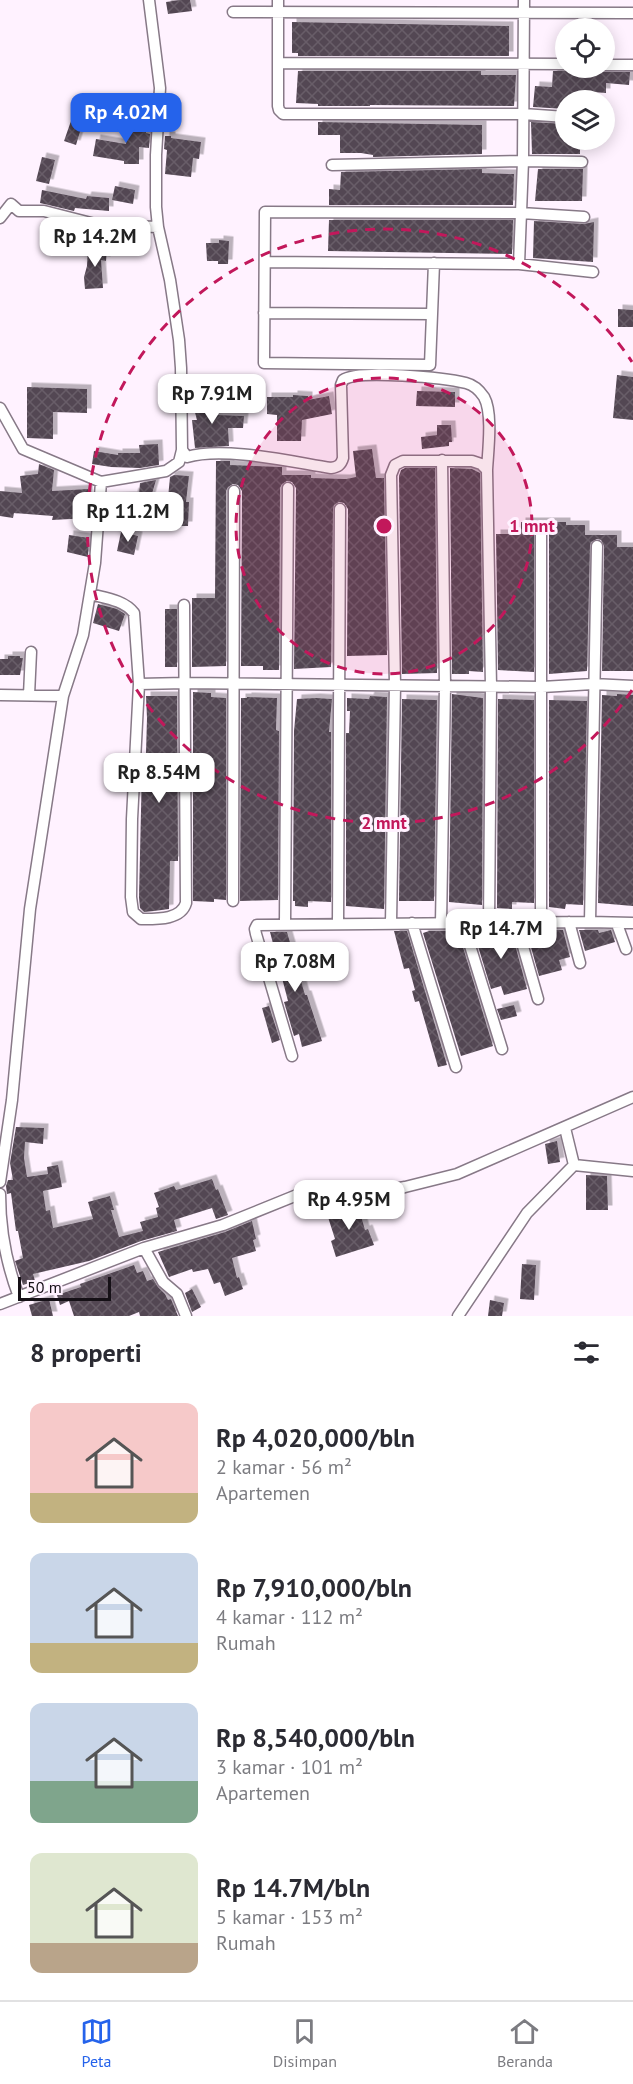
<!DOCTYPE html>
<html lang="id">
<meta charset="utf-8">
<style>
:root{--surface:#fff;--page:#f7f7f7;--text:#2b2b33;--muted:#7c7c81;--line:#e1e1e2;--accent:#2563eb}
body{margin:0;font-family:"PT Sans",sans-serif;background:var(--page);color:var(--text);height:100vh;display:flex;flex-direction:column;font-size:22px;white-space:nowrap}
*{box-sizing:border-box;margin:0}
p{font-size:20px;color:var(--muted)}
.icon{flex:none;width:33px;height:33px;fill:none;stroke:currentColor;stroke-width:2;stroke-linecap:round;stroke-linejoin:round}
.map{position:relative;height:1316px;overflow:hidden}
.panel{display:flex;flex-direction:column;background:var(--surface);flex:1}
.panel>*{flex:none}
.fabs{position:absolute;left:555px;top:18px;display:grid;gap:12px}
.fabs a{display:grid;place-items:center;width:60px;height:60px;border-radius:50%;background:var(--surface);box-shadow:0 3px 15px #0003;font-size:30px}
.scale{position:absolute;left:18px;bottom:15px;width:93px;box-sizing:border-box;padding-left:6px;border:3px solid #151016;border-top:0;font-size:16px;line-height:21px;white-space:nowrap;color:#151016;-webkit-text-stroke:4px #fff2ff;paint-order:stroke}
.price{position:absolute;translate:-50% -51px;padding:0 14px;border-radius:12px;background:#fff;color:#222;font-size:20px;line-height:39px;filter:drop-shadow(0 2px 3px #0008)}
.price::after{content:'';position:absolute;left:50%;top:36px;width:18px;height:14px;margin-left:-9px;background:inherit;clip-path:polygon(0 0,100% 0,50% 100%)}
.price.selected{background:var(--accent);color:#fff}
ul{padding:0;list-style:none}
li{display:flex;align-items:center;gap:18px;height:150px;padding:0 30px}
li span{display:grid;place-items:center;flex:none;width:168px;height:120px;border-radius:12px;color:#555}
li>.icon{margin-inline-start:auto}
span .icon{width:72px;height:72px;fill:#fffc;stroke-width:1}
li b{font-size:26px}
h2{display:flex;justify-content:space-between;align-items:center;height:72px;padding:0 30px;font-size:26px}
.menu{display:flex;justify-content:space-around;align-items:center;height:84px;border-top:2px solid var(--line);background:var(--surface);font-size:16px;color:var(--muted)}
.menu a{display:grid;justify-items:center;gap:3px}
.menu .selected{color:var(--accent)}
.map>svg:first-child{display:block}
.building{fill:url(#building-cross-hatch);filter:url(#shadow)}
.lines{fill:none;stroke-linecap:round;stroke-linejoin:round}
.street-casing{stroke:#877987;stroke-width:13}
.street{stroke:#fff;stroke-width:10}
.ring{fill:none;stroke:#c2185b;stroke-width:3;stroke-dasharray:10 8}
.centre{fill:#c2185b;stroke:#fff2ff;stroke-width:3}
.ring-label{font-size:18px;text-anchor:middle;font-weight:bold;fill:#c2185b;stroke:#fff2ff;stroke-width:6;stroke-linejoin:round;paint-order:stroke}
</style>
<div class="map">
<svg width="633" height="1316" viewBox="0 0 633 1316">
<defs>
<pattern id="building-cross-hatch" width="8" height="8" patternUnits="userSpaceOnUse" patternTransform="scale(1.5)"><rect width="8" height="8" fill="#534753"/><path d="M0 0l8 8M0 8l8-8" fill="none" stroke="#675d67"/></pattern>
<filter id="shadow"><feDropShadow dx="4.5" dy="-4.5" stdDeviation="0" flood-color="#0004"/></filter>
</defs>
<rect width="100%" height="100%" fill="#fff2ff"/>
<!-- building -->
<path class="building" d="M180,0H190L192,11L168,14L166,2Z
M292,22L509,26V56H298V53H292Z
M573,68H595L604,72H630L629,85L606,83V93L593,92L592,100H566V109L533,107L535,86L552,87L553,71H567Z
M298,71H481V75H516L514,106L370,105V106H318V104L296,103Z
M128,119L147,120L146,133L150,134L149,148L139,147V164H124V161L93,156L96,139L126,144Z
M71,121L82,125L76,145L64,141Z
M318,122L482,125V154L373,157V155L361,153H340V135H318Z
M531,122L566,124V140H580V154H532Z
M165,136H171V138L201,142L199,159L193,158L191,177L165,174L167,150L164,149Z
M42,157L55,160L49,184L36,181Z
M482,169V173L514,174L513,205H329V189L340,190L341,172Z
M538,169H583L582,201H535Z
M115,186L135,190L133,204L112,200Z
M42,190L86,199L87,196L109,198V211L75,208L74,211L40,203Z
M329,220H513L512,254L328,251Z
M534,221L584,224L594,222L593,262L533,258Z
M117,233L140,234V245H117Z
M219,240L229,241L228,264H218V261H207L206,243H219Z
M88,248H107L106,261L101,260L103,288L85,289L84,277L87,266Z
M618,309L633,310V327H618Z
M617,375L633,377V420L613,418Z
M27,387L87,389V413L53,412V439L27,438Z
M417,391L455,392V407L416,406Z
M293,395L308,396V400L329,396L332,414L302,420L301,441H277V415L267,414V397H293Z
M212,396L217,415L244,416L243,428H228L229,446L195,448L192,420H197L192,401Z
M437,425H451L452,442H449V446L422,449L421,437L437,435Z
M158,444L159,465L140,468L111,467L92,464L94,451L118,455V453H140L139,445Z
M372,449L376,478H384L387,655L347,656L348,509L344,503L339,502L334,505L333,509L331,667L294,669L296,488L292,482L287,481L282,484L280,488L279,670H263V666H241L242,491L238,485L233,484L228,487L226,491V666L192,667V598H215L216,461H230V465L282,467V475H311V478L346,479L356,477L353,451Z
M39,464L54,470L52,491L88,489V498H92V507L89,508V518L52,520L53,516L14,513L13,518L0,516V491L22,493L20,476L38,474Z
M405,468H435L437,673L402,674L399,476L401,470Z
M450,468L472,469L480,473L483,672L469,671V674H452Z
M174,475L189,476L186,502H189L188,526H174L175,511H171L172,499L168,498L170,477Z
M156,480L146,514L121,507H107V497L133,496L134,492L139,494L140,483Z
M521,522H566V525H585V535H617V547H633V671H602L604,546L601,540L597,539L591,542L590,546L587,671L549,674V534L547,530L542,527L537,528L534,534V672L498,670L496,534H521Z
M121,532L138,536L134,555L117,551Z
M69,535L89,538L88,557L67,552Z
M98,604L117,609L125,614L119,631L93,623Z
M165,609H177V667H165Z
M8,656H20V658H23L20,675H0V659H8Z
M193,692L211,693V697L226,698V900L214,899V902L193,901Z
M452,694L483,698L482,905L449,902Z
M617,694L633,695V906L598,903L602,695L617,696Z
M146,696H177L178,861H170L169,909L154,911L144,912L140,908L139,897L142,768L144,753H146L147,718Z
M370,696L387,697L384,909L346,906V733H349L350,711H347V698L369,699Z
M247,697L277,698L276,730L279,731L278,900L240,901L241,698H247Z
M316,698L332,699L329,732H331V902L308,901V907L295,906V901H293L294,731L297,699Z
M402,699L437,700L434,901H399Z
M498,699L534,700V903L512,902V909L497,908Z
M549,700L587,701L583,905L566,904L565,909L549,907Z
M482,930H511L527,989L504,995L501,986L491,989L474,933Z
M537,930H563L570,957L559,960L562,970L539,976L527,933Z
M579,930H598L599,933L611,930L615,942L585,951Z
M394,931H407L447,1065L438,1067L419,1001L415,1002L412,991L415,990L409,968L404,969Z
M429,931H458L493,1046L461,1056L423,933Z
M270,932H287L305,995H307L322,1041L302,1047L299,1034L294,1036L284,1002L288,1001Z
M514,1005L517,1016L501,1020L497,1009Z
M269,1006L280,1040L272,1043L262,1008Z
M16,1127L44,1128L43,1144L25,1142L24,1158L27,1177L48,1174L47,1167L58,1165L62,1187L43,1191L46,1211L50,1210L53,1228L93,1219L88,1202L110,1196L114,1210H111L119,1237L143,1231L140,1222L158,1217L156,1208L159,1207L154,1193L174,1186L176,1190L212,1179L216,1190L218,1189L228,1215L216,1219L212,1208L174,1220L177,1231L141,1241L89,1261L33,1274L35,1281L23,1285L15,1261L23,1258L18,1231H16L11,1193L7,1194L6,1186L8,1180H13L10,1163Z
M557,1141L560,1162L548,1164L545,1144Z
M586,1175L607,1176L608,1210H586Z
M358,1205L365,1230L368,1229L374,1245L336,1257L331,1241L335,1239L327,1214Z
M252,1221L256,1239L253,1240L256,1251L232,1258L237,1278L239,1277L243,1289L225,1296L220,1282L214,1284L208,1269L193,1272L192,1269L169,1277L158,1252L225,1232Z
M522,1264L536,1265L534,1300L520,1299Z
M134,1265L137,1273L143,1271L147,1281L153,1279L158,1287L165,1294L168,1300L171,1299L178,1316H140L139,1312L129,1316H74L69,1301L60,1305L57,1295L81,1287L80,1284Z
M192,1289L201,1307L192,1312L185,1293Z
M49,1299L53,1316H32L29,1305Z
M490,1300L504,1303L502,1316H488Z"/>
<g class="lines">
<!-- street casing -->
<g class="street-casing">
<path id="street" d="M278,0V106L279,110L283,114H523L566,117
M233,12L633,13
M279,63L566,64
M604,65H633
M332,165L523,161L582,162
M0,218L11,204L19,211H44L99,225L158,227
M265,262L519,264L523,161L524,0
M434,263L430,365L264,363L265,212L521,213L584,217
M519,264L593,272
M264,313L432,314
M0,408L23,449L101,482L166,471L179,462L182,450L181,368L179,340L170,280L158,227L156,207V155L160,88L149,0
M182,450L187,457C224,446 292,462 331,468C338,467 341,465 343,458L341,385L343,380C358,369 446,378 466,383C474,385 480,391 484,397C493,413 488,451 487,470
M541,534V922
M90,594C105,598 124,600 134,613L139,684
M184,605L186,903C181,920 157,919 141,919L133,912L131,897L132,819L139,684L185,683L542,687L593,684L633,686
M0,695L63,696
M29,695L31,652
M233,901L234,491
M516,922L538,999
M569,922L580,963
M590,922L597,546
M391,923L395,685L391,475L395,465L403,461H472L481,464L487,470L491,686L489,923
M412,923L456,1067
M441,923L445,686L442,460
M463,923L502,1049
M285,924L288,488
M338,924L340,509
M617,924L626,949
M292,1056L256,934L255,929L257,925L590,922L633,923
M565,1128L574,1165
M574,1165L633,1171
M0,1182L12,1100L30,909L63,696L83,635L95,563L101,482
M0,1194C0,1230 6,1263 19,1297
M144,1248L163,1282L177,1294L186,1316
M0,1304L144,1248L223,1225L307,1191L360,1195L405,1187L457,1174L633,1097
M458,1316L527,1213L574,1165"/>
</g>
<!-- street -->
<use href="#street" class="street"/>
</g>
<!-- distance rings -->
<circle cx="384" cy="526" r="148" fill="#c2185b" fill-opacity=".12"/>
<g class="ring">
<circle cx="384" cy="526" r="148"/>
<path d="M632 690A297 297 0 1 1 632 362"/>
</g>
<circle cx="384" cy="526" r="9" class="centre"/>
<g class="ring-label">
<text x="532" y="532">1 mnt</text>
<text x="384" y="829">2 mnt</text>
</g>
</svg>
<div class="fabs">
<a><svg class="icon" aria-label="locate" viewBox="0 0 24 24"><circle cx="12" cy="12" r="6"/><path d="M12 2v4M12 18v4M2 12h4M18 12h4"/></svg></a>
<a><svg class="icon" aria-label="layers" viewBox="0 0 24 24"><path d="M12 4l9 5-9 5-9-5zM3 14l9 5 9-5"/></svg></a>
</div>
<div class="scale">50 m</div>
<b class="price selected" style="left:126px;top:144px">Rp 4.02M</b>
<b class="price" style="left:95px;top:268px">Rp 14.2M</b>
<b class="price" style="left:212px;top:425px">Rp 7.91M</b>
<b class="price" style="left:128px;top:543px">Rp 11.2M</b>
<b class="price" style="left:159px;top:804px">Rp 8.54M</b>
<b class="price" style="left:501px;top:960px">Rp 14.7M</b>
<b class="price" style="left:295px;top:993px">Rp 7.08M</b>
<b class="price" style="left:349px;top:1231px">Rp 4.95M</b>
</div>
<section class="panel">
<h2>8 properti<svg class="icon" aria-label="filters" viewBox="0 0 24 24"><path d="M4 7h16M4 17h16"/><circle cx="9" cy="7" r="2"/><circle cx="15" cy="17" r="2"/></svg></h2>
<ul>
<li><span style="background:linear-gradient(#f6c9c9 75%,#c2b280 0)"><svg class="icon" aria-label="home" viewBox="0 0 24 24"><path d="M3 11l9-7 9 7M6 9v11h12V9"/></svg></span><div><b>Rp 4,020,000/bln</b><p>2 kamar · 56 m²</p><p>Apartemen</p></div></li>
<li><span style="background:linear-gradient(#c9d6e8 75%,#c2b280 0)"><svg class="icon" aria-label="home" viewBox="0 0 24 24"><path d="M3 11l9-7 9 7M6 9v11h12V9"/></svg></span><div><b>Rp 7,910,000/bln</b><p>4 kamar · 112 m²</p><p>Rumah</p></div></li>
<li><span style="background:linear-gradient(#c9d6e8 65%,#7fa58c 0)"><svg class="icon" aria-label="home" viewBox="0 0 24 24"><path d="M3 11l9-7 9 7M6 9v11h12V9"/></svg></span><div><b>Rp 8,540,000/bln</b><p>3 kamar · 101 m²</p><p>Apartemen</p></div></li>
<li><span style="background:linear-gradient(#dfe7d0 75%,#b9a48a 0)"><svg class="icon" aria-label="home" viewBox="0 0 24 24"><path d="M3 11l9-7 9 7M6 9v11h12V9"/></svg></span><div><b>Rp 14.7M/bln</b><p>5 kamar · 153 m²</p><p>Rumah</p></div></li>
</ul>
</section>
<nav class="menu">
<a class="selected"><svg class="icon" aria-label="map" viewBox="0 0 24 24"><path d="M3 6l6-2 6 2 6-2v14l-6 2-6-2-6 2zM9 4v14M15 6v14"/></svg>Peta</a>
<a><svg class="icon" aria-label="saved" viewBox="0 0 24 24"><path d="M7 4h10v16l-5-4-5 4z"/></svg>Disimpan</a>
<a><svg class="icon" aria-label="home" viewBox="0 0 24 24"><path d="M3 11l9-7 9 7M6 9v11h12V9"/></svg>Beranda</a>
</nav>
